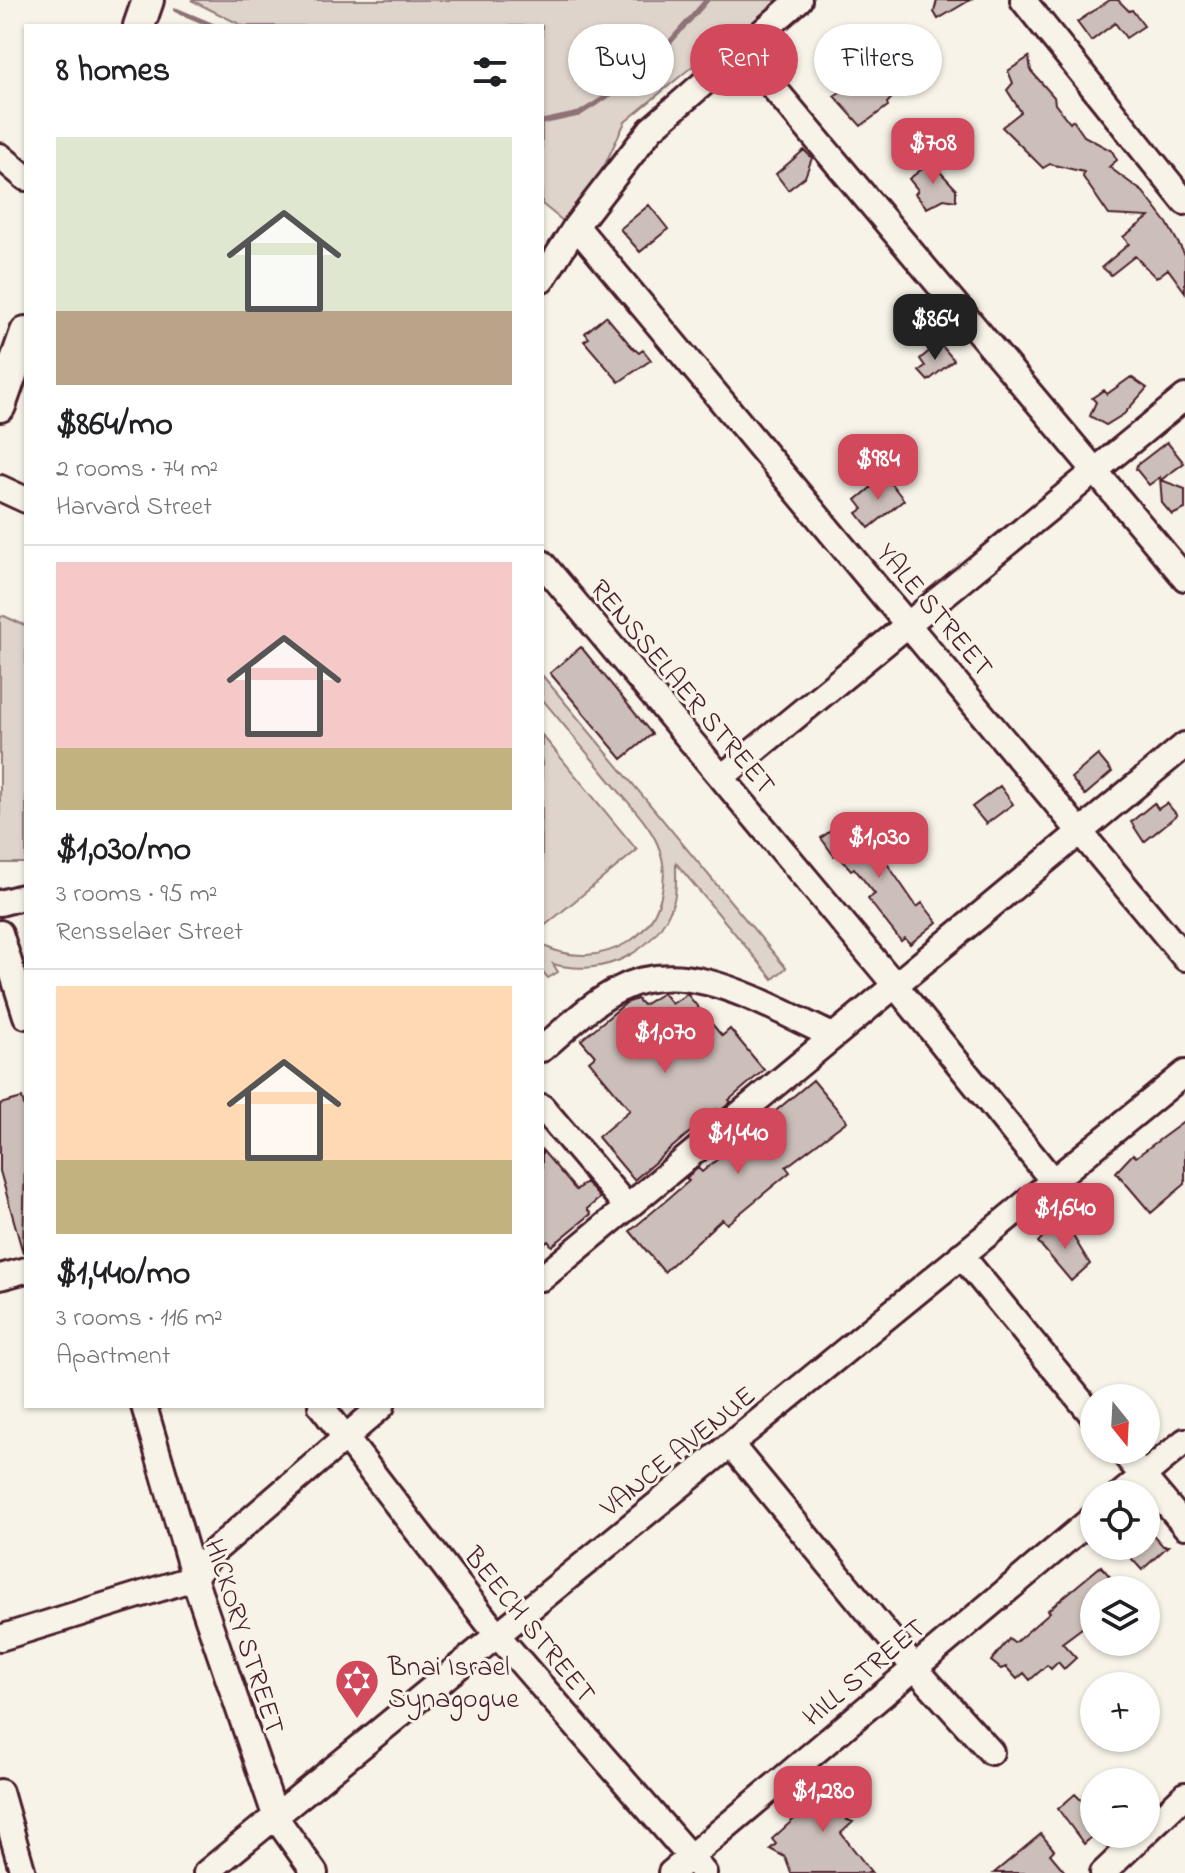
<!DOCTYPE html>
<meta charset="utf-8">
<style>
:root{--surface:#fff;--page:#f6f6f6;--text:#202124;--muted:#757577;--line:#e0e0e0;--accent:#d1495b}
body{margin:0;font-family:"Indie Flower",sans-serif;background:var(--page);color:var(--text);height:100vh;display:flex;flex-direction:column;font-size:30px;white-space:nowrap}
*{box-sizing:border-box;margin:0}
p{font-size:26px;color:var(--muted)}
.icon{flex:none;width:44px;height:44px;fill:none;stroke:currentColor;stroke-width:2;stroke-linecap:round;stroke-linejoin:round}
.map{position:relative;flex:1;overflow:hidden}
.side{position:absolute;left:24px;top:24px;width:520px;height:1384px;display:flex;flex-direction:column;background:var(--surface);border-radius:0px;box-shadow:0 2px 6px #0004}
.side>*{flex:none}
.banner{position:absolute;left:568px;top:24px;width:496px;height:72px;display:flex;gap:16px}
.needle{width:52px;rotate:162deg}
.tools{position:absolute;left:1080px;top:1384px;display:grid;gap:16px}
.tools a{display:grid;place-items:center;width:80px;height:80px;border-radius:50%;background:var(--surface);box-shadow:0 2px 6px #0004;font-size:40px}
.price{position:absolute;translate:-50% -68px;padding:0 18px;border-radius:16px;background:var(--accent);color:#fff;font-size:26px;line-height:52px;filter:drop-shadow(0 2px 4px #0008)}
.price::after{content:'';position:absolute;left:50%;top:48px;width:24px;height:18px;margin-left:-12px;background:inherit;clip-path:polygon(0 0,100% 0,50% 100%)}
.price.current{background:#222;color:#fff}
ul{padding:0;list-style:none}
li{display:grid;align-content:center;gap:16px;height:424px;padding:0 32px}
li+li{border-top:2px solid var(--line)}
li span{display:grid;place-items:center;height:248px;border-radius:0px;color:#555}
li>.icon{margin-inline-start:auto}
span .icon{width:144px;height:144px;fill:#fffc;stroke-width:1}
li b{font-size:34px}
h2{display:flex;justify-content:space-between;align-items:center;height:96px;padding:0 32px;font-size:34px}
.pill{padding:0 28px;border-radius:36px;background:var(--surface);box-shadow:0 2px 6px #0004;font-size:28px;line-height:72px}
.pill.current{background:var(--accent);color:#fff}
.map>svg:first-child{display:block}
.green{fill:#ded4cc;stroke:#947a7c;stroke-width:2}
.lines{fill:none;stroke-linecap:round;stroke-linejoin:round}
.stream{stroke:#8e7275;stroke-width:5}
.building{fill:#ccbfb9;stroke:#4a1f2b;stroke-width:2}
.minor-casing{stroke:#4a1f2b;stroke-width:30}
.major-casing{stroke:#4a1f2b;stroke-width:36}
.minor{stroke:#f7f3e8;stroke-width:24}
.major{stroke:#f7f3e8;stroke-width:30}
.labels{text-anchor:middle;stroke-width:6;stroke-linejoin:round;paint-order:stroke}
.street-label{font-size:28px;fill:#4a1f2b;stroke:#f7f3e8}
.poi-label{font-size:28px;fill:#4a1f2b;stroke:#f7f3e8;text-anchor:start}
</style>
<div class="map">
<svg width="1185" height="1873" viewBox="0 0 1185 1873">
<rect width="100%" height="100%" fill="#f7f3e8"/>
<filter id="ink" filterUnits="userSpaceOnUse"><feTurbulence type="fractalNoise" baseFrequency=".0125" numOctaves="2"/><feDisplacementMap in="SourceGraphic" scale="16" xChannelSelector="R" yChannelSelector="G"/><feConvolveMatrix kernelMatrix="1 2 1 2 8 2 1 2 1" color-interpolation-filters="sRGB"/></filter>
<g filter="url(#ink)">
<!-- green -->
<path class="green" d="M191,0H787L706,55L625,122L574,230L542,204V26H243Z
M4,616L26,626V863H0V617Z
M542,675L786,968L773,979L676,863C676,874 677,888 674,900C658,952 604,978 553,964L558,972L548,978L542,971V945C571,960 602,958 630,941C661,921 672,876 657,843C648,823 631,806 617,789C592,759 567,729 542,699Z
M542,735L637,850L542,928Z"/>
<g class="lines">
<!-- stream -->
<path class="stream" d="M176,10L214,26
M542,122L579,114L641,75L707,0"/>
</g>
<!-- building -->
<path class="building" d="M937,0H970L938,19L934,12Z
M1110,0H1118L1129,11L1132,10L1144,26L1126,38L1115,23L1091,41L1077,22Z
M1029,57L1031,71L1054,97L1055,104L1070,123L1073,120L1084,136L1112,151L1117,160L1109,167L1143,192L1167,223L1185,255V292L1168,269L1156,278L1135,256L1111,275L1102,267L1129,244L1123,237L1149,217L1109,215L1083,177L1084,172L1050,164L1043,168L1002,127L1021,112L1007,90L1013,83L1008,71Z
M880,67L899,90L887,103L888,106L861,126L834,96Z
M804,150L812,158L805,177L788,190L776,174Z
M931,162L956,189V201L944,199L927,208L915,194L918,190L909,179Z
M649,205L668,229L640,252L620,229Z
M606,316L631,346L639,353L643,350L651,360L619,382L584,341L589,338L585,333Z
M942,346L954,360L928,381L919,371L925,366L920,359L933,348L936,351Z
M1131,377L1147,388L1124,414L1106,425L1090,416L1096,402L1092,398L1104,390L1107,394Z
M1167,442L1184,463L1161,480L1185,489V509L1172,515L1162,503L1160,477L1149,485L1136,469L1137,465Z
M885,476L904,500L869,528L857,513L863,509L856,500Z
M581,647L652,734L622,759L550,673Z
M1098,755L1112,772L1085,795L1071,778Z
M1000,786L1013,804L986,824L972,807Z
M1154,803L1158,809L1167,803L1177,815L1144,842L1131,822Z
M853,814L917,907L922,903L937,922L910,944L905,938L901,941L868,899L875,894L854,868L851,870L837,854L834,856L821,838Z
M663,993L672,1004L687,994L722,1036L730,1029L764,1070L729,1100L731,1102L719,1112L717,1109L634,1180L598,1137L630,1110L589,1061L595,1056L581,1040L626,1003L637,999L643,1005Z
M813,1080L847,1121L786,1167L790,1172L727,1224L722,1219L664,1272L630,1231L689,1181L686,1178L698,1168L702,1172L742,1139L738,1135L750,1125L754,1129Z
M22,1098L26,1113L23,1253L0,1171V1104Z
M1185,1121V1184L1151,1213L1116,1172L1133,1154L1136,1157Z
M542,1150L576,1190L586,1182L600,1198L587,1209L591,1214L552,1246L548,1241L542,1246Z
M1058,1221L1071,1233L1090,1264L1071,1281L1038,1242Z
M1146,1527L1163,1546H1168L1142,1570L1120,1546H1146Z
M1101,1566L1121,1590H1094V1619L1062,1643L1076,1658L1064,1669L1058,1662L1051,1669L1047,1665L1030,1680L1024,1673L1017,1679L1006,1667L1001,1669L991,1661L1009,1639L1014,1643L1017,1641L1050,1612L1048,1610Z
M840,1777L847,1779L868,1804L847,1820L853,1822L841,1833L872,1873H791L785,1857L770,1849L776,1844L772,1839L815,1800L817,1803Z
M1075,1794L1084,1803L1094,1794V1835L1084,1844L1058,1809Z
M1041,1834L1054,1850L1050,1854L1066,1873H994Z"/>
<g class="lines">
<!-- minor casing -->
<g class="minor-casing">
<path id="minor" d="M1023,0L1185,202
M741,49L1185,578
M0,156L26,178
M576,226L1185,958
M542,280L576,226L651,129L799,0
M0,488L26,500
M542,563L895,985L1053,1181
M722,777L1185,397
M0,903L26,896
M0,933L26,1016
M542,1049C566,1029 591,1003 620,989C689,953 771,1009 833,1036
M542,1107L627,1207
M961,1255L1094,1417
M0,1277L26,1270
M542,1278L1185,745
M144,1406L194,1578L276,1818L315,1873
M321,1406L498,1636L704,1873
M731,1445L914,1667L991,1752
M1121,1450L1185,1526
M1121,1494L1185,1441
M0,1638L194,1578L213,1552L382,1406
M0,1792L23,1873
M1146,1832L1185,1795
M206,1873L1185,1073
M671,1873L1094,1517
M1103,1873L1144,1834"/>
</g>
<!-- major casing -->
<g class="major-casing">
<path id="major" d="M139,26L148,0
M0,406L26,332"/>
</g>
<!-- minor -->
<use href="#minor" class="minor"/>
<!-- major -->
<use href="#major" class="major"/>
</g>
</g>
<!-- icons -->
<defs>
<g id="synagogue-pin" transform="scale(2.3)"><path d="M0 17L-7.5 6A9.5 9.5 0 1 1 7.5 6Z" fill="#d1495b" stroke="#f7f3e8"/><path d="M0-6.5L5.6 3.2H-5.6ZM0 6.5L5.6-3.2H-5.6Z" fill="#fff"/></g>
</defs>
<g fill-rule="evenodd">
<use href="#synagogue-pin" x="357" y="1681"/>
</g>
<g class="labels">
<!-- street labels -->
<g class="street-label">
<text transform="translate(936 609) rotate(50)" y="10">YALE STREET</text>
<text transform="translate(684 686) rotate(50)" y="10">RENSSELAER STREET</text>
<text transform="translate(677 1450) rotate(-39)" y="10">VANCE AVENUE</text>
<text transform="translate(531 1624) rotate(51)" y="10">BEECH STREET</text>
<text transform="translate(246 1636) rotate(72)" y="10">HICKORY STREET</text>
<text transform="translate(863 1671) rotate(-40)" y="10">HILL STREET</text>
</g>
<!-- poi labels -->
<g class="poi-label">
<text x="388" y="1675">Bnai Israel<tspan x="388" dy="32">Synagogue</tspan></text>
</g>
</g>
</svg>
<div class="tools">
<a><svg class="needle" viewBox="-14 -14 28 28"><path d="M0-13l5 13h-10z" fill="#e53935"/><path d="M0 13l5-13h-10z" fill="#757577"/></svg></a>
<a><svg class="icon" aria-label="locate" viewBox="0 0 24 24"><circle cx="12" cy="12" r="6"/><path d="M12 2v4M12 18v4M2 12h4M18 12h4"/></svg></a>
<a><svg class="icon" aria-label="layers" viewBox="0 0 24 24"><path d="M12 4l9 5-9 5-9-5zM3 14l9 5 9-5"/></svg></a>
<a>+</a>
<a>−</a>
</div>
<b class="price" style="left:933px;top:186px">$708</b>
<b class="price current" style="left:935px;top:362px">$864</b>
<b class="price" style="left:878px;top:502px">$984</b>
<b class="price" style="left:879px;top:880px">$1,030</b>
<b class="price" style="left:665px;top:1075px">$1,070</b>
<b class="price" style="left:738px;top:1176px">$1,440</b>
<b class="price" style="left:1065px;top:1251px">$1,640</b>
<b class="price" style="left:823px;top:1834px">$1,280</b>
<div class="banner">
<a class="pill">Buy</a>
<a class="pill current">Rent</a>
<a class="pill">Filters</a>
</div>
<section class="side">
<h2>8 homes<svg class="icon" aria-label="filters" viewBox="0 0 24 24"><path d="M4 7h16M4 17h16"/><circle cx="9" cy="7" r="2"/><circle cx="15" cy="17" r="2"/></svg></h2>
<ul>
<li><span style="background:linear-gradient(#dfe7d0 70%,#b9a48a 0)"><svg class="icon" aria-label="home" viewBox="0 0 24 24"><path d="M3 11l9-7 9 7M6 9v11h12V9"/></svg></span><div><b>$864/mo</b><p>2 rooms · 74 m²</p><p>Harvard Street</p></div></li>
<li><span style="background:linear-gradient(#f6c9c9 75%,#c2b280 0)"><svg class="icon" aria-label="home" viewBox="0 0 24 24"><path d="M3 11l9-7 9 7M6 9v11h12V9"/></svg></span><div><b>$1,030/mo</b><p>3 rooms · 95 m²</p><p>Rensselaer Street</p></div></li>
<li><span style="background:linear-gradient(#ffd9b3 70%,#c2b280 0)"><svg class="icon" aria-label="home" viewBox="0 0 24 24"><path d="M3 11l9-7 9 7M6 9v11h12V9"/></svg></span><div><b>$1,440/mo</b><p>3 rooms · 116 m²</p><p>Apartment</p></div></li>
</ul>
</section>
</div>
